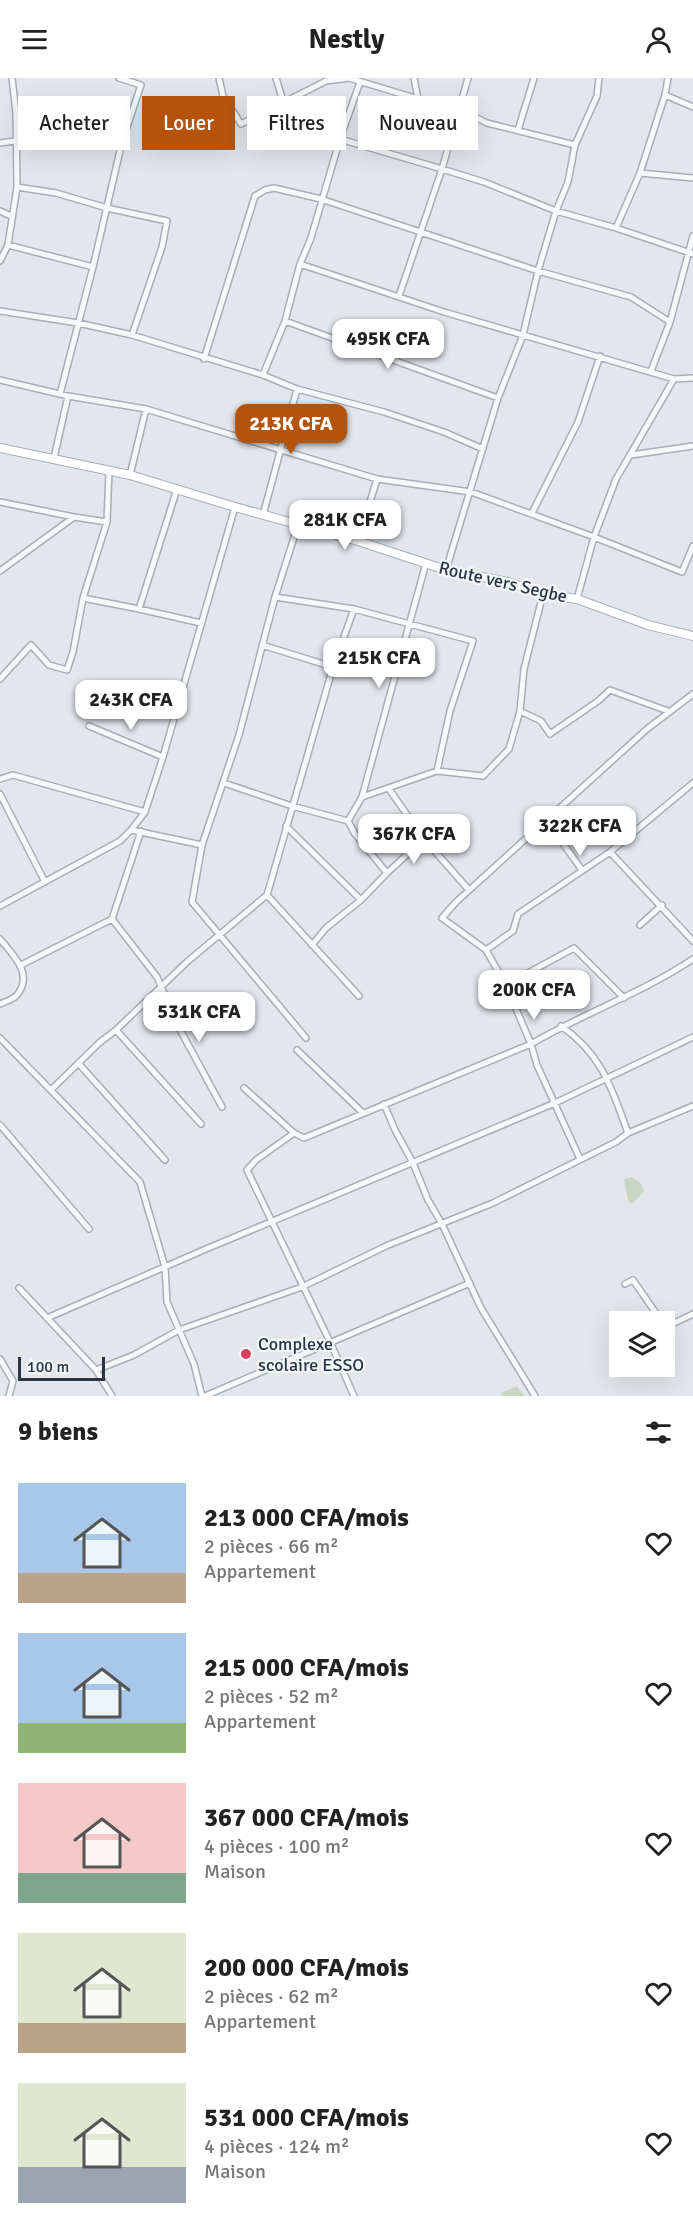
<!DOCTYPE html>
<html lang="fr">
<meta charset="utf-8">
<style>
:root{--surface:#fff;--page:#f2f2f2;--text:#222;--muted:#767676;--accent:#b45309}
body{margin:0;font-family:Signika,sans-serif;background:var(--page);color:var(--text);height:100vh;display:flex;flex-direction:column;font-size:22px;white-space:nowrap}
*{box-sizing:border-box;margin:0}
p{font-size:20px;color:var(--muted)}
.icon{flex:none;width:33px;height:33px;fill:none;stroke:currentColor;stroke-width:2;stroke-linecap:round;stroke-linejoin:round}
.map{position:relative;height:1318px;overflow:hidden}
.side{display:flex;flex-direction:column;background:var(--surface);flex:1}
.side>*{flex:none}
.banner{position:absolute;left:18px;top:18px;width:657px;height:54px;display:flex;gap:12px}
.tools{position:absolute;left:609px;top:1233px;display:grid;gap:12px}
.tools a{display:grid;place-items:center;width:66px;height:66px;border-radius:0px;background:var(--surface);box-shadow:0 6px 24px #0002;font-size:30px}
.scale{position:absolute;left:18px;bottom:15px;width:87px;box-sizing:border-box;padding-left:6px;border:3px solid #293546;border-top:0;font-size:16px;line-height:21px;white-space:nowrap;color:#293546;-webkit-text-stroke:4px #f3f6f9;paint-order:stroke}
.price{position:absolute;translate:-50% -51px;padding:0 14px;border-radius:12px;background:#fff;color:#222;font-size:20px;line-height:39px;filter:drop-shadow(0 2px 3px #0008)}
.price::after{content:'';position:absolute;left:50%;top:36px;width:18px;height:14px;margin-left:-9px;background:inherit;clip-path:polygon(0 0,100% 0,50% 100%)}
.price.on{background:var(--accent);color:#fff}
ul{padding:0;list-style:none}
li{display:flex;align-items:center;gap:18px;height:150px;padding:0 18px}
li span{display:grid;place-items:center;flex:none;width:168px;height:120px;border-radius:0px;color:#555}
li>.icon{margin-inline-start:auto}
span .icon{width:72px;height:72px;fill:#fffc;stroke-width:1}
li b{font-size:26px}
h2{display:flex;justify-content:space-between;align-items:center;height:72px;padding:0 18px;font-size:26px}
.tag{padding:0 21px;border-radius:0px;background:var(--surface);box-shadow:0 6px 24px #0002;font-size:21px;line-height:54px}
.tag.on{background:var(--accent);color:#fff}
header{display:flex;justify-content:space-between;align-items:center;height:78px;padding:0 18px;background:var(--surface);font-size:27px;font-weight:700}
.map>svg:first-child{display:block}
.green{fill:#c9d6c4}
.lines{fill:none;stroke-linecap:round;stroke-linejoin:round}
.street-casing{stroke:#a7aeb7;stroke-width:8}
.secondary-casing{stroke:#a7aeb7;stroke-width:10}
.street{stroke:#f6f8fa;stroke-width:5}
.secondary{stroke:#fff;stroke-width:8}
.poi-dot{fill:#d74260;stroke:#f3f6f9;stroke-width:2}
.labels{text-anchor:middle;stroke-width:4.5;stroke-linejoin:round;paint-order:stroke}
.street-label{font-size:18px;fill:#293546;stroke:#f3f6f9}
.poi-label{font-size:18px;fill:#293546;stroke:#f3f6f9;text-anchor:start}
</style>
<header><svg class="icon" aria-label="menu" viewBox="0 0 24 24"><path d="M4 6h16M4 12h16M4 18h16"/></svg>Nestly<svg class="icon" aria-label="person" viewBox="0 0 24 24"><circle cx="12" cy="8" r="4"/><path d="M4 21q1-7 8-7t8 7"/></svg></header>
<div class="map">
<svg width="693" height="1318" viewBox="0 0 693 1318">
<rect width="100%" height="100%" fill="#e3e7ec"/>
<!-- green -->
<path class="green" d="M631,1099L640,1104L644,1113L632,1126L628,1123L624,1101Z
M517,1308L524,1318H503L501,1315Z"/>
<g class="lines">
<!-- street casing -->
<g class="street-casing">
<path id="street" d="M219,0L223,18L241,46L326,3L349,0L418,21L461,32L487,45L575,67
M276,0L289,43L317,57L340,61L442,91L484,104L556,133L616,150L693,176
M414,0L418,21
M665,17L693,29
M518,52L534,0
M0,65L15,63L31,46L45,41L122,64
M640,95L693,100
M17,109L56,115L107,130L167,143L162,169L132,257
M0,133L11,138
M616,150L640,95L665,17L668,0
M8,167L93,189
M0,183L8,167L17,109L16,35L12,0
M300,186L444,234L674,301L693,300
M399,218L442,91L468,0
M0,233L78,245L132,257L263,297L297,311L384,334L444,354L483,371
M285,243L498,320
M204,281L255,118L265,112L274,110L321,121L538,193L631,219L670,244
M651,293L670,244L693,158
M263,297L285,243L300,186L311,160L340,61L360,4
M0,302L68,318L146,331L377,401L471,414L594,459L682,494L693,468
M60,316L93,189L122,64L141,7L119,0
M631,377L693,368
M54,380L68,318
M130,397L146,331
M0,424L74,439
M532,435L578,344L600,278
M263,437L297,311
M298,447L275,519L239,657L202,767L192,824L306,960
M358,463L377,401
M446,492L498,320L523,257L538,193L556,133L568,104L575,67L597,18L599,0
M0,493L74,439L107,444
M275,519L354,531L473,563L450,633L437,693L362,719
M83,520L139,531L177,411
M577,521L594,459L616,401L674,301
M139,531L201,545
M262,567L333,589
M0,601L31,567L49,587L67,592L73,574L83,520L107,444L109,393
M520,633L524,591L543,516
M89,648L163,679
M437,693L483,698L509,671L520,633L541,643L550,656L598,623L610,612L668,633
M0,701L13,697L145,734L131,752
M224,705L292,728L348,743L355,756L387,795L361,822L326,850L312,867
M389,711L424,761L469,812
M0,716L45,804
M145,734L163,679L235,429
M546,742L582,792
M348,743L362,719L426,485
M286,748L361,822
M141,753L112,841L157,899L178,948L222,1029
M610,774L693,863
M387,795L424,761
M267,817L359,918
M0,828L120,763L131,752L202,767
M640,847L662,827
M0,861C13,877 34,896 17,917C14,921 5,924 0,926
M486,872L513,853L518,836L610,774L693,705
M21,887L112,841
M506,907L574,870L624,920
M561,948C602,976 612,1011 628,1055
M116,952L201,1046
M0,960L140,1104L165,1189L167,1224L194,1286L202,1318
M297,972L363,1035
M79,986L165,1082
M244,1010L294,1055L304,1060L531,966C584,935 642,915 693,881
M52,1011L99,965L116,952L188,883L267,817L333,589L354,531
M384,1026L395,1052L413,1085L428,1122L442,1146L481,1230L535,1318
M0,1047L89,1151
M294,1055L256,1082L247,1092L331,1266L354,1318
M580,1081L537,987L531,966L506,907L486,872L442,840L456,824L647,651L693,616
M625,1206L633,1202L662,1244
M19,1210L96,1292L112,1318
M47,1240L206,1171L555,1025L693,959
M664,1247L666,1249L693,1236
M616,1274L620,1272
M0,1281L13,1303L9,1318
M96,1292L134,1277L179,1252L302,1209L386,1168L493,1125L616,1064L628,1055L693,1028
M205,1318L470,1205"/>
</g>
<!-- secondary casing -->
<g class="secondary-casing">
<path id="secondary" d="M0,370L130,397L235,429L358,463L446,492L508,504L543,516L577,521L648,547L693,558"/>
</g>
<!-- street -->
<use href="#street" class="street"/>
<!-- secondary -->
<use href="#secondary" class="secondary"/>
</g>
<!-- markers -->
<circle class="poi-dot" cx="246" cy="1276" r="6"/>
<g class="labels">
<!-- street labels -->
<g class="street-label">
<text transform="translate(503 504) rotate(13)" y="6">Route vers Segbe</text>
</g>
<!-- poi labels -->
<g class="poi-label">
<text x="258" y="1272">Complexe<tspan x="258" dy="21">scolaire ESSO</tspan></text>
</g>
</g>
</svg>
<div class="tools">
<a><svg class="icon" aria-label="layers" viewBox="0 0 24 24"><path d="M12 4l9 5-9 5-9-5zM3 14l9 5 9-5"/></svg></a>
</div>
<div class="scale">100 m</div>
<b class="price" style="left:388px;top:292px">495K CFA</b>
<b class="price on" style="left:291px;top:377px">213K CFA</b>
<b class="price" style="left:345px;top:473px">281K CFA</b>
<b class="price" style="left:379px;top:611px">215K CFA</b>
<b class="price" style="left:131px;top:653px">243K CFA</b>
<b class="price" style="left:580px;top:779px">322K CFA</b>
<b class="price" style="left:414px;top:787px">367K CFA</b>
<b class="price" style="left:534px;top:943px">200K CFA</b>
<b class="price" style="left:199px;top:965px">531K CFA</b>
<div class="banner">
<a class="tag">Acheter</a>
<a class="tag on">Louer</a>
<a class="tag">Filtres</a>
<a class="tag">Nouveau</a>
</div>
</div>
<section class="side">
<h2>9 biens<svg class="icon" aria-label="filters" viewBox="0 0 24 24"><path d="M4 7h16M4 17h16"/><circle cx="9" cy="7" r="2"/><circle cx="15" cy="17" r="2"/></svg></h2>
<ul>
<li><span style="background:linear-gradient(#a9c7e8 75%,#b9a48a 0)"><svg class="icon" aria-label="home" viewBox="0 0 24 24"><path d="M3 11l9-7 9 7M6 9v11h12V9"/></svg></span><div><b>213 000 CFA/mois</b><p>2 pièces · 66 m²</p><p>Appartement</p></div><svg class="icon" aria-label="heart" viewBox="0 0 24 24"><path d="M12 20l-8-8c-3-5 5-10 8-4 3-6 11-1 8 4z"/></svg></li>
<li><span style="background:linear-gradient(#a9c7e8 75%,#8fb573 0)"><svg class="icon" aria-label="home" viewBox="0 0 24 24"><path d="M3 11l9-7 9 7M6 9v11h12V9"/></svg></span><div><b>215 000 CFA/mois</b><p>2 pièces · 52 m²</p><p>Appartement</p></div><svg class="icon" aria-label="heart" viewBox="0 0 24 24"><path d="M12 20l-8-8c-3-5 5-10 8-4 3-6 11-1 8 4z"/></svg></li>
<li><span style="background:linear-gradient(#f6c9c9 75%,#7fa58c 0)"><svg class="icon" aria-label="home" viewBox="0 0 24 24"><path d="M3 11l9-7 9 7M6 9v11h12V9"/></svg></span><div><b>367 000 CFA/mois</b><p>4 pièces · 100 m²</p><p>Maison</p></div><svg class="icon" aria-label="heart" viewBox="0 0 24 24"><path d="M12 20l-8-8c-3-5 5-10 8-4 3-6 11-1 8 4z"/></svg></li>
<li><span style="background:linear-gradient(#dfe7d0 75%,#b9a48a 0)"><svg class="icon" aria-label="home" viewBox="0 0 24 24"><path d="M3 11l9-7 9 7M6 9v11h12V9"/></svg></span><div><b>200 000 CFA/mois</b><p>2 pièces · 62 m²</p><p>Appartement</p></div><svg class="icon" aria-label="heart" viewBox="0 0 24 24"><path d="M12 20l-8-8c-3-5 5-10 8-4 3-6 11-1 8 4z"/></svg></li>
<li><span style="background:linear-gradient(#dfe7d0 70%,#9aa5b1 0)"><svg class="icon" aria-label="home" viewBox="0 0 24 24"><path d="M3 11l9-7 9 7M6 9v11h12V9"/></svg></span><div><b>531 000 CFA/mois</b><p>4 pièces · 124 m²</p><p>Maison</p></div><svg class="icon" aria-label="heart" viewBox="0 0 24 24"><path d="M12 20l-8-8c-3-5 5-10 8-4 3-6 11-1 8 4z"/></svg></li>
</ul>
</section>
